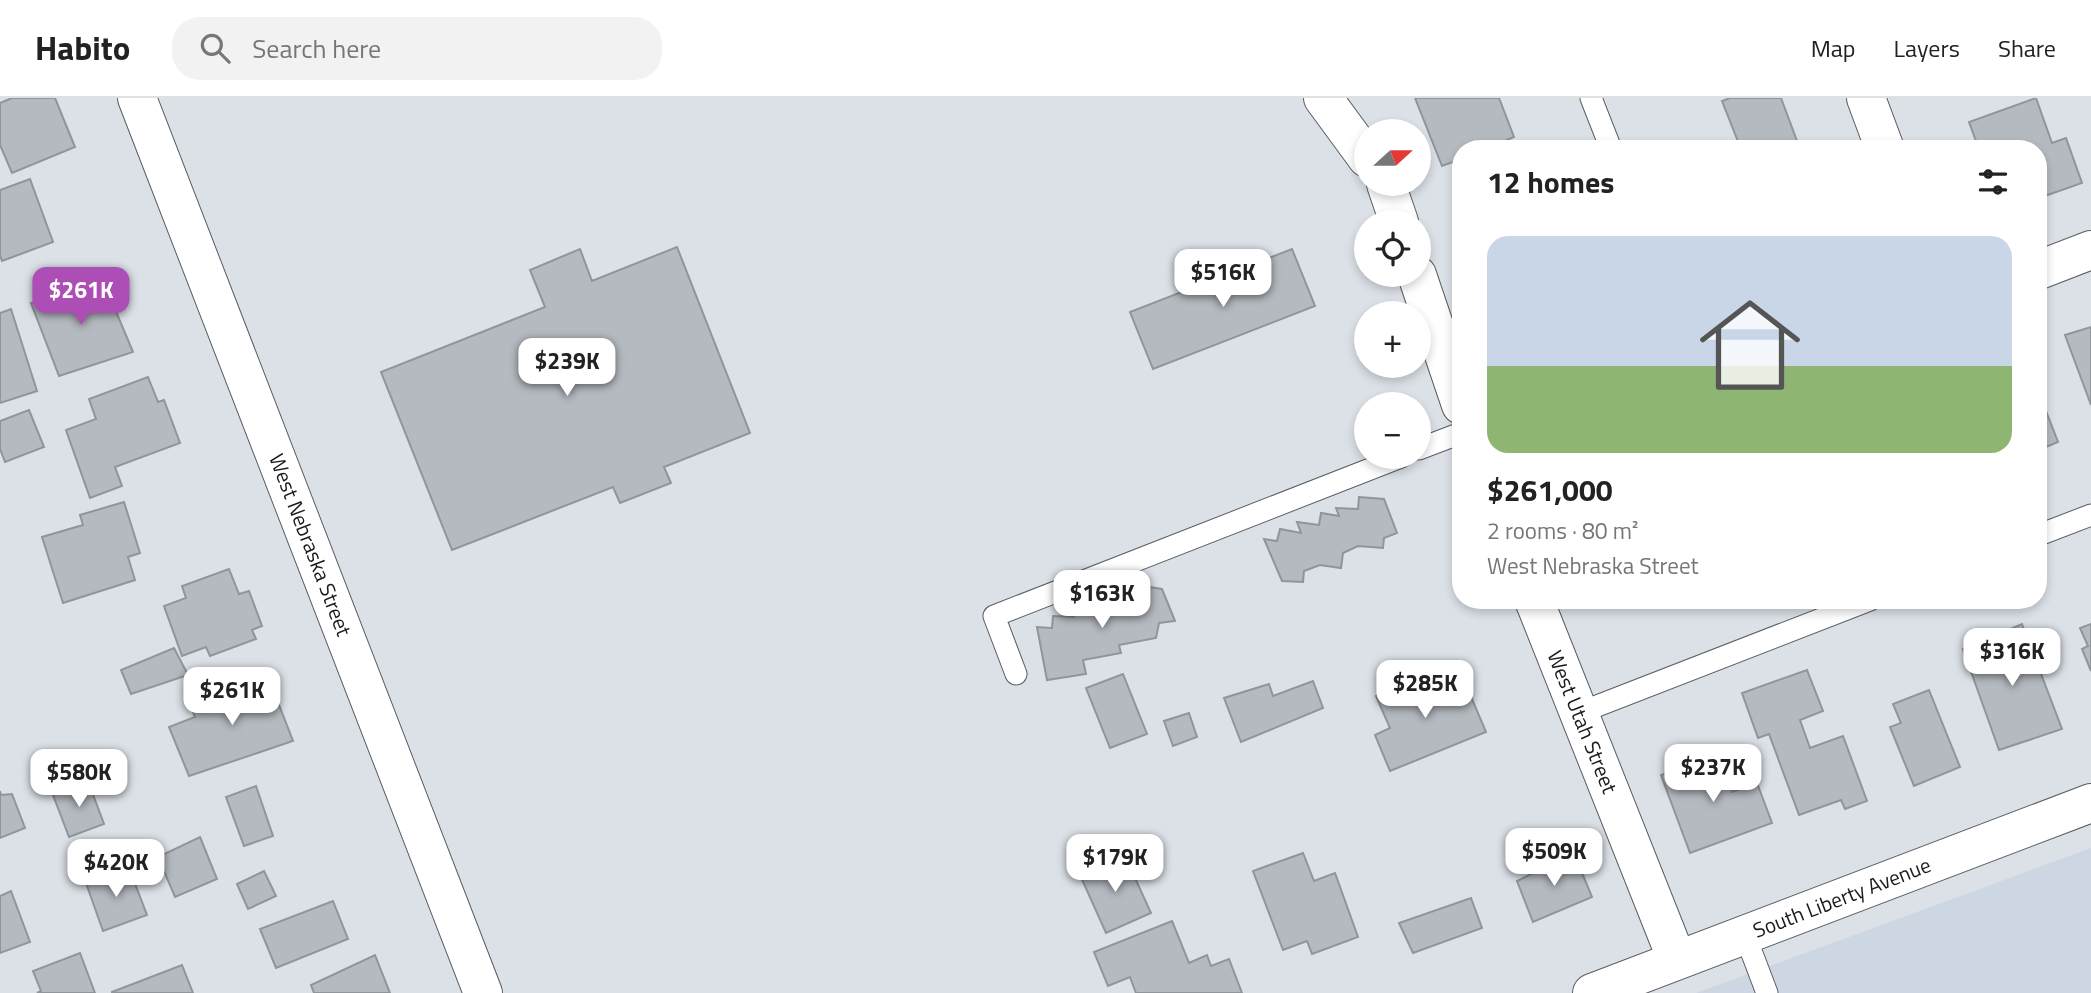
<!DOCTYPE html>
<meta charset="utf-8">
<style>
:root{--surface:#fff;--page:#f2f2f2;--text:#222;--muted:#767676;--line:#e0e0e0;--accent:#ad4db6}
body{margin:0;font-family:"Titillium Web",sans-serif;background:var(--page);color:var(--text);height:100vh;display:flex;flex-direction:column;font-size:26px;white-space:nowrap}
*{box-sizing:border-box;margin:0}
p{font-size:23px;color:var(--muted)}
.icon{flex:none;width:38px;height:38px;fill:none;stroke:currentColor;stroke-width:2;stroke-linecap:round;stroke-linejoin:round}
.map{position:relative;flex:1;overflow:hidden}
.side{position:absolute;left:1452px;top:42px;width:595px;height:469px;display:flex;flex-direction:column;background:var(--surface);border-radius:28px;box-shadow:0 4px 10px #0003}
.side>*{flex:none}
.needle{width:46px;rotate:69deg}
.controls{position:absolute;left:1354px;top:21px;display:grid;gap:14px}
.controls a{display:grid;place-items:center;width:77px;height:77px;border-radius:50%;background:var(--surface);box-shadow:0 4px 10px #0003;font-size:35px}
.price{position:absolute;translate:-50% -60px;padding:0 16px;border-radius:14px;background:#fff;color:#222;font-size:23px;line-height:46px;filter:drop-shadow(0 2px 4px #0008)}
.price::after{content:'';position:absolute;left:50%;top:42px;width:21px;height:16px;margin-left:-10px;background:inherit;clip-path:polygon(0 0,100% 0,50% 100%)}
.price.on{background:var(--accent);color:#fff}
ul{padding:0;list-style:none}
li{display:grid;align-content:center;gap:14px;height:371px;padding:0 35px}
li+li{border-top:2px solid var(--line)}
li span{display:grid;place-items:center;height:217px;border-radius:21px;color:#555}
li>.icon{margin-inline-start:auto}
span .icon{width:126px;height:126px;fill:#fffc;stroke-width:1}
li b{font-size:30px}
h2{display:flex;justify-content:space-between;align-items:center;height:84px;padding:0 35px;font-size:30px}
header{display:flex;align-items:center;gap:42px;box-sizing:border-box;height:98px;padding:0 35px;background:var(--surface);border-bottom:2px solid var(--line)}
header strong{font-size:33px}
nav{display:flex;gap:38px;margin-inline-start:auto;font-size:24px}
.search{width:490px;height:63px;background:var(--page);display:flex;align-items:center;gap:18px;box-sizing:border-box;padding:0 24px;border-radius:28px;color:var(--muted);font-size:26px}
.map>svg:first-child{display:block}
.built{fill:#cdd6e3}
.building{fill:#b5bac0;stroke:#90959b;stroke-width:2}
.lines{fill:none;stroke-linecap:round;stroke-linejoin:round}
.service-casing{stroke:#585d63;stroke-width:23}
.minor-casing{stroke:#585d63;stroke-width:40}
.tertiary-casing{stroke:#585d63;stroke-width:40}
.service{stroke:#fff;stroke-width:21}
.minor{stroke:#fff;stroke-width:38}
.tertiary{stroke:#fff;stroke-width:38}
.labels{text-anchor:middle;stroke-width:5;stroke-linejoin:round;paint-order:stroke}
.street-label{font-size:21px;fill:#181a1c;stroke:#fff}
</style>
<header>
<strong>Habito</strong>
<div class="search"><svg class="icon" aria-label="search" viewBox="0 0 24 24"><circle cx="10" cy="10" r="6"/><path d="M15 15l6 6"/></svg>Search here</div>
<nav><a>Map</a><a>Layers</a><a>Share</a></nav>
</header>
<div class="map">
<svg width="2091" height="895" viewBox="0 0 2091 895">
<rect width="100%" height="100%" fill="#dce1e8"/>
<!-- built -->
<path class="built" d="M2091,750V895H1696Z"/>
<!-- building -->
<path class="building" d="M12,0H55L75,49L12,75L0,47V5Z
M1415,0H1499L1514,39L1486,51H1461V61L1442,68Z
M1730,0H1781L1800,51H1741L1722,3Z
M2036,0L2052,45L2066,40L2082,85L2039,100V51H1979L1969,24Z
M30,81L53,144L2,163L0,157V92Z
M677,149L750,335L664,369L671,385L620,405L613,389L452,452L381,274L545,209L530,172L580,151L592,183Z
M1292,151L1315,208L1153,271L1130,214Z
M102,180L133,254L59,278L31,205Z
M11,211L37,293L0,305V215Z
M2091,229V307L2065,237Z
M148,279L158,304L164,302L180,345L115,369L122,388L90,400L66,332L96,321L89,301Z
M2039,295L2058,344L2039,352Z
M29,312L44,349L5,364L0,351V323Z
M1359,399L1384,401L1397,435L1384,440L1383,450L1358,448L1343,455L1341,470L1320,467L1304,473L1303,484L1282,483L1264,441L1277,443L1280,431L1301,435L1297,424L1319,427L1321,415L1339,418L1336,410L1358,411Z
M124,404L140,455L128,459L135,482L63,505L42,439L83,427L80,417Z
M229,471L239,496L249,493L262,528L252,532L256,541L210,558L206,549L182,558L164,508L186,500L182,488Z
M1136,487L1162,491L1175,523L1159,525L1156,540L1119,547L1121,555L1083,562L1086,576L1047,582L1037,529L1052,530L1053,518L1074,519L1069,509L1095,511L1096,502L1115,503L1110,494L1134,498Z
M2022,526L2062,631L1999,652L1963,551Z
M2091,526V573L2082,551L2088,548L2080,530Z
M174,550L188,577L131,596L121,572Z
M1440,572L1449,597L1467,589L1486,634L1390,673L1375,637L1390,630L1376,598Z
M1807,572L1823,613L1800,622L1810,650L1843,638L1867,703L1845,711L1841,702L1799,717L1769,636L1758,640L1742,595Z
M267,576L293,643L189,678L169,629L195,619L191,609Z
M1123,576L1147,636L1110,650L1086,590Z
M1313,583L1323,610L1241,644L1224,600L1269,586L1273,598Z
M1929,592L1960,669L1914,688L1890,629L1901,625L1893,606Z
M1189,615L1197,639L1173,648L1164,623Z
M1718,656L1732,694L1757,685L1772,725L1690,755L1661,677Z
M88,683L104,726L69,739L53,697Z
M256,688L273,738L244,748L226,699Z
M0,693L1,697L12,696L25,730L0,740Z
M200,739L217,781L175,799L158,759Z
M1303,755L1314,783L1335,775L1358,839L1312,856L1307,843L1283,852L1253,773Z
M1574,755L1592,799L1533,824L1517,783Z
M1125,758L1151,815L1106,835L1080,777Z
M129,770L147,817L103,833L86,785Z
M264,773L276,798L248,811L237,786Z
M11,793L30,844L0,855V798Z
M1471,800L1482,830L1413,855L1399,825Z
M333,803L348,841L276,870L260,831Z
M1172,823L1189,865L1207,857L1211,868L1229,861L1242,895H1136L1130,879L1108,888L1094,854Z
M80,855L95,895H37L41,893L33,873Z
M375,857L390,895H314L311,887Z
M182,867L193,895H112V894Z"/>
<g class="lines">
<!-- service casing -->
<g class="service-casing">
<path id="service" d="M1591,0L1611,51
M1419,351L1461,335
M2039,437L2091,417
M1016,576L994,518L1401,359
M1579,615L1870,502
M1745,837L1767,895"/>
</g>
<!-- minor casing -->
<g class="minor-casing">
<path id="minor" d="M1323,0L1367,60
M1866,0L1885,51
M1386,86L1399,124
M2039,172L2091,152
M1417,177L1461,307
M1534,502L1677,862
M1592,895L2091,705"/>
</g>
<!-- tertiary casing -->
<g class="tertiary-casing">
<path id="tertiary" d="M137,0L483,895"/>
</g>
<!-- service -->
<use href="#service" class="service"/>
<!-- minor -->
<use href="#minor" class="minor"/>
<!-- tertiary -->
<use href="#tertiary" class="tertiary"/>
</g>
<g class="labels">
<!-- street labels -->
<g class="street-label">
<text transform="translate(310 447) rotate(69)" y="7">West Nebraska Street</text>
<text transform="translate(1582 624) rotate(68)" y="7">West Utah Street</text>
<text transform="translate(1842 800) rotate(-21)" y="7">South Liberty Avenue</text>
</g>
</g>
</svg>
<div class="controls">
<a><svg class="needle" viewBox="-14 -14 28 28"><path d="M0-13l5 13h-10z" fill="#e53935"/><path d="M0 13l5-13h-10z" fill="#767676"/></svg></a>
<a><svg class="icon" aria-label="locate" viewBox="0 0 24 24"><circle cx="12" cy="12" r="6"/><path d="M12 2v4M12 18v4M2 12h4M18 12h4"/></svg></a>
<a>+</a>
<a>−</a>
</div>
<b class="price" style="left:1223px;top:211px">$516K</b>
<b class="price on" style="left:81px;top:229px">$261K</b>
<b class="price" style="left:567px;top:300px">$239K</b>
<b class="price" style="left:1102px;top:532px">$163K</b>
<b class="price" style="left:2012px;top:590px">$316K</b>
<b class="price" style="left:1425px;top:622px">$285K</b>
<b class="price" style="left:232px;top:629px">$261K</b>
<b class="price" style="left:1713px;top:706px">$237K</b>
<b class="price" style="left:79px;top:711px">$580K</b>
<b class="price" style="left:1554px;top:790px">$509K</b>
<b class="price" style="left:1115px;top:796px">$179K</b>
<b class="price" style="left:116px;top:801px">$420K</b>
<section class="side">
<h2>12 homes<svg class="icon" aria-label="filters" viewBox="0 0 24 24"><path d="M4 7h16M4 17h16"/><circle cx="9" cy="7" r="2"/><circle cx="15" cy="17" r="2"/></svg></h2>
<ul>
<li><span style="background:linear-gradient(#c9d6e8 60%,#8fb573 0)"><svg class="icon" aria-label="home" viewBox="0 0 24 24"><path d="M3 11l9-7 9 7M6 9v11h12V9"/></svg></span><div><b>$261,000</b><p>2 rooms · 80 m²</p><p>West Nebraska Street</p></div></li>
</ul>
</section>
</div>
